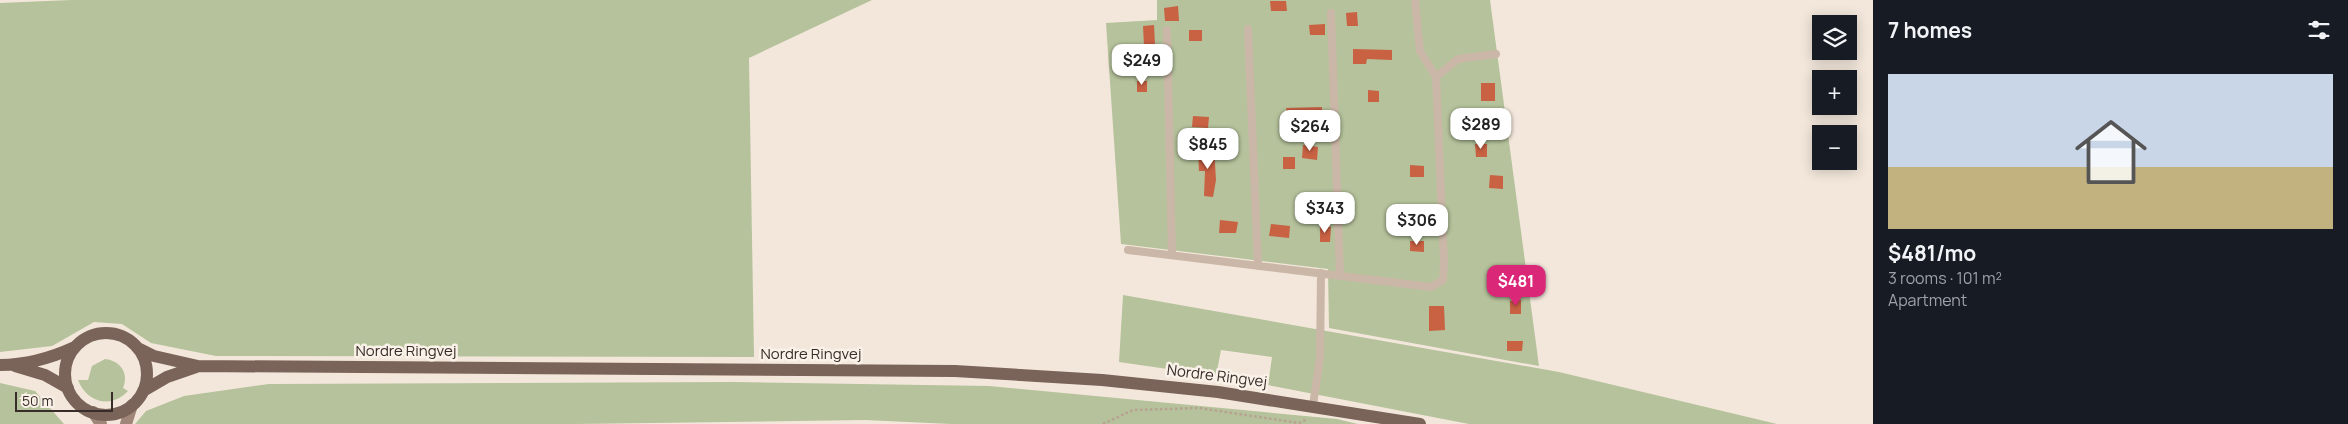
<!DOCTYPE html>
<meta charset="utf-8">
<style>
:root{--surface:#171b24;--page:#20242c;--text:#f1f3f6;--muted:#9ea1a6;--line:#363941;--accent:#db2777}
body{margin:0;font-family:Manrope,sans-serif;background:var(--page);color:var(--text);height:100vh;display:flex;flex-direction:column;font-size:19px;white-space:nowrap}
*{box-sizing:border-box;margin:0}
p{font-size:16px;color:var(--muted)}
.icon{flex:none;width:28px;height:28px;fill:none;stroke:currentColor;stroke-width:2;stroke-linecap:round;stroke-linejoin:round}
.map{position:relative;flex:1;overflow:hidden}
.details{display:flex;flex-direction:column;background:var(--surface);width:475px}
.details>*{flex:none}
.controls{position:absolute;left:1812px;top:15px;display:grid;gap:10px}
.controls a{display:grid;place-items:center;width:45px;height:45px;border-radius:0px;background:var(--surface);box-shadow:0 2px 12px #0003;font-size:25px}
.scale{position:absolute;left:15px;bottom:12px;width:98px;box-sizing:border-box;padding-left:5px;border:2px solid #372c28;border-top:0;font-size:14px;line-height:18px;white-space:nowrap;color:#372c28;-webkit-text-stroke:4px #faf1e8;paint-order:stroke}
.price{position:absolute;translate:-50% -42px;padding:0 11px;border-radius:10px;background:#fff;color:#222;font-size:16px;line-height:32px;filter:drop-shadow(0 1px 2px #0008)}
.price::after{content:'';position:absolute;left:50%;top:30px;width:15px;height:11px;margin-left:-8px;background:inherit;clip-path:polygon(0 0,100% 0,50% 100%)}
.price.current{background:var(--accent);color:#fff}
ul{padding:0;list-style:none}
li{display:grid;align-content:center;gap:10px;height:265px;padding:0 15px}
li+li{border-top:1px solid var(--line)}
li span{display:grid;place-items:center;height:155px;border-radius:0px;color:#555}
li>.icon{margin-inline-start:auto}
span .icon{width:90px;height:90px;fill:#fffc;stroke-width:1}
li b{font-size:21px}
h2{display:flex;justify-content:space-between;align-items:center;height:60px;padding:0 15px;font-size:21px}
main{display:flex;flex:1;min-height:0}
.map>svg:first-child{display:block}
.green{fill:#b5c29b}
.building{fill:#c96143}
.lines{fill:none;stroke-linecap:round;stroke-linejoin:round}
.path{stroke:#b7a191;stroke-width:2.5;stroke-dasharray:2.5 2.5;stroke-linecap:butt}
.lane{stroke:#cbb7a7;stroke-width:8}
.secondary{stroke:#9f8678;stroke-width:12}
.primary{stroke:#7a6358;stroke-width:12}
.labels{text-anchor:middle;stroke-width:5;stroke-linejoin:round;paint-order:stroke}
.street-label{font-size:15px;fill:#372c28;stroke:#faf1e8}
</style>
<main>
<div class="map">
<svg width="1873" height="424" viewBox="0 0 1873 424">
<rect width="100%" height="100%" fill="#f3e7db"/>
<!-- green -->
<path class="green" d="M71,0H872L749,58L754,357L216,356L151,343L122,324L94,322L52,346L0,352V3Z
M1157,0H1490L1539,366L1329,328L1328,269L1121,244L1106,23L1157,20Z
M1123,295L1559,372L1777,424H1469L1268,385L1272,357L1221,350L1216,376L1119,362Z
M105,359C121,361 129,373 123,388L128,391C111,409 87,403 78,380H88L92,366Z
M734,382L989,386L1337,419L1358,424H951L865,420L576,424H135L146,411L184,396L269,384Z
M0,383L35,391L64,424H0Z"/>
<!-- building -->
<path class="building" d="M1270,1H1286L1287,11H1271Z
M1178,6L1179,21H1165L1164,8Z
M1357,12L1358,26H1347L1346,13Z
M1325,24V35H1310L1309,25Z
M1154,25L1155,45L1144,46L1143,26Z
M1189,30H1202V41H1189Z
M1353,49L1392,50V60L1367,59L1366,64H1353Z
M1137,81H1147V92H1137Z
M1481,83H1495V101H1481Z
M1368,90L1379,91V102H1368Z
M1322,107V119L1307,120V118L1288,120L1286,108Z
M1193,116L1209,117L1208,128L1192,127Z
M1475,144H1487V157H1476Z
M1303,145L1318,147L1317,160L1302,158Z
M1208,147H1214L1216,180L1213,197L1204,196L1205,171H1199L1198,150H1207Z
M1283,157H1295V169H1283Z
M1410,165L1424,166V177H1410Z
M1490,175L1503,176V189L1489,188Z
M1220,220L1238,222L1236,233H1219Z
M1271,224L1290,226L1289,238L1269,236Z
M1320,226L1331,227L1330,242H1320Z
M1410,241H1424V252L1410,251Z
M1521,300V314H1510V301Z
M1429,306H1444L1445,330L1429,331Z
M1507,341H1523L1522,351H1507Z"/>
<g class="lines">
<!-- path -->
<path class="path" d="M1103,424L1133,410L1199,408L1299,423L1308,419"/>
<!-- lane -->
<path class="lane" d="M1415,0L1420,51L1436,77
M1331,13L1340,275
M1248,29L1258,266
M1167,30L1172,255
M1128,250L1431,287L1443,280L1444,263L1436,77L1458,59L1496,54
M1313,405L1320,358L1321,273"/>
<!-- secondary -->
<path class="secondary" d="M93,412L101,424
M126,424L132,405"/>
<!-- primary -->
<path class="primary" d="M65 374a41 41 0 1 1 82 0a41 41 0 1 1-82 0Z
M138,348L154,356L198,366L955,371L1102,380L1218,392L1420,424
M0,365C26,365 51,358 75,347
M15,366L45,375L68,388
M143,391L167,377L196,367"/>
</g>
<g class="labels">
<!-- street labels -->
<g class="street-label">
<text x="406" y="356">Nordre Ringvej</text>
<text x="811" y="359">Nordre Ringvej</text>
<text transform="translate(1217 376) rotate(7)" y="5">Nordre Ringvej</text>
</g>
</g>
</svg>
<div class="controls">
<a><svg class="icon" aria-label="layers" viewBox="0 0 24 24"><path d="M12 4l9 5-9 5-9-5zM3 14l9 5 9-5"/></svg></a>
<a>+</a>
<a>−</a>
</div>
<div class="scale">50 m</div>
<b class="price" style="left:1142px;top:86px">$249</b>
<b class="price" style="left:1481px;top:150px">$289</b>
<b class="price" style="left:1310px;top:152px">$264</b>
<b class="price" style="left:1208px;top:170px">$845</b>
<b class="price" style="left:1325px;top:234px">$343</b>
<b class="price" style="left:1417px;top:246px">$306</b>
<b class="price current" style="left:1516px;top:307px">$481</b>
</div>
<section class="details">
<h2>7 homes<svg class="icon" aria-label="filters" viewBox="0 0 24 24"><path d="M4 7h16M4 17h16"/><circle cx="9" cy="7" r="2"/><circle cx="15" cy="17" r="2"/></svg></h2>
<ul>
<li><span style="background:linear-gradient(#c9d6e8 60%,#c2b280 0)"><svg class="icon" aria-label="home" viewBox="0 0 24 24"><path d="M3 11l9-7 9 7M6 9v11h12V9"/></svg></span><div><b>$481/mo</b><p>3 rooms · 101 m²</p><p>Apartment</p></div></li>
</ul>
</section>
</main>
